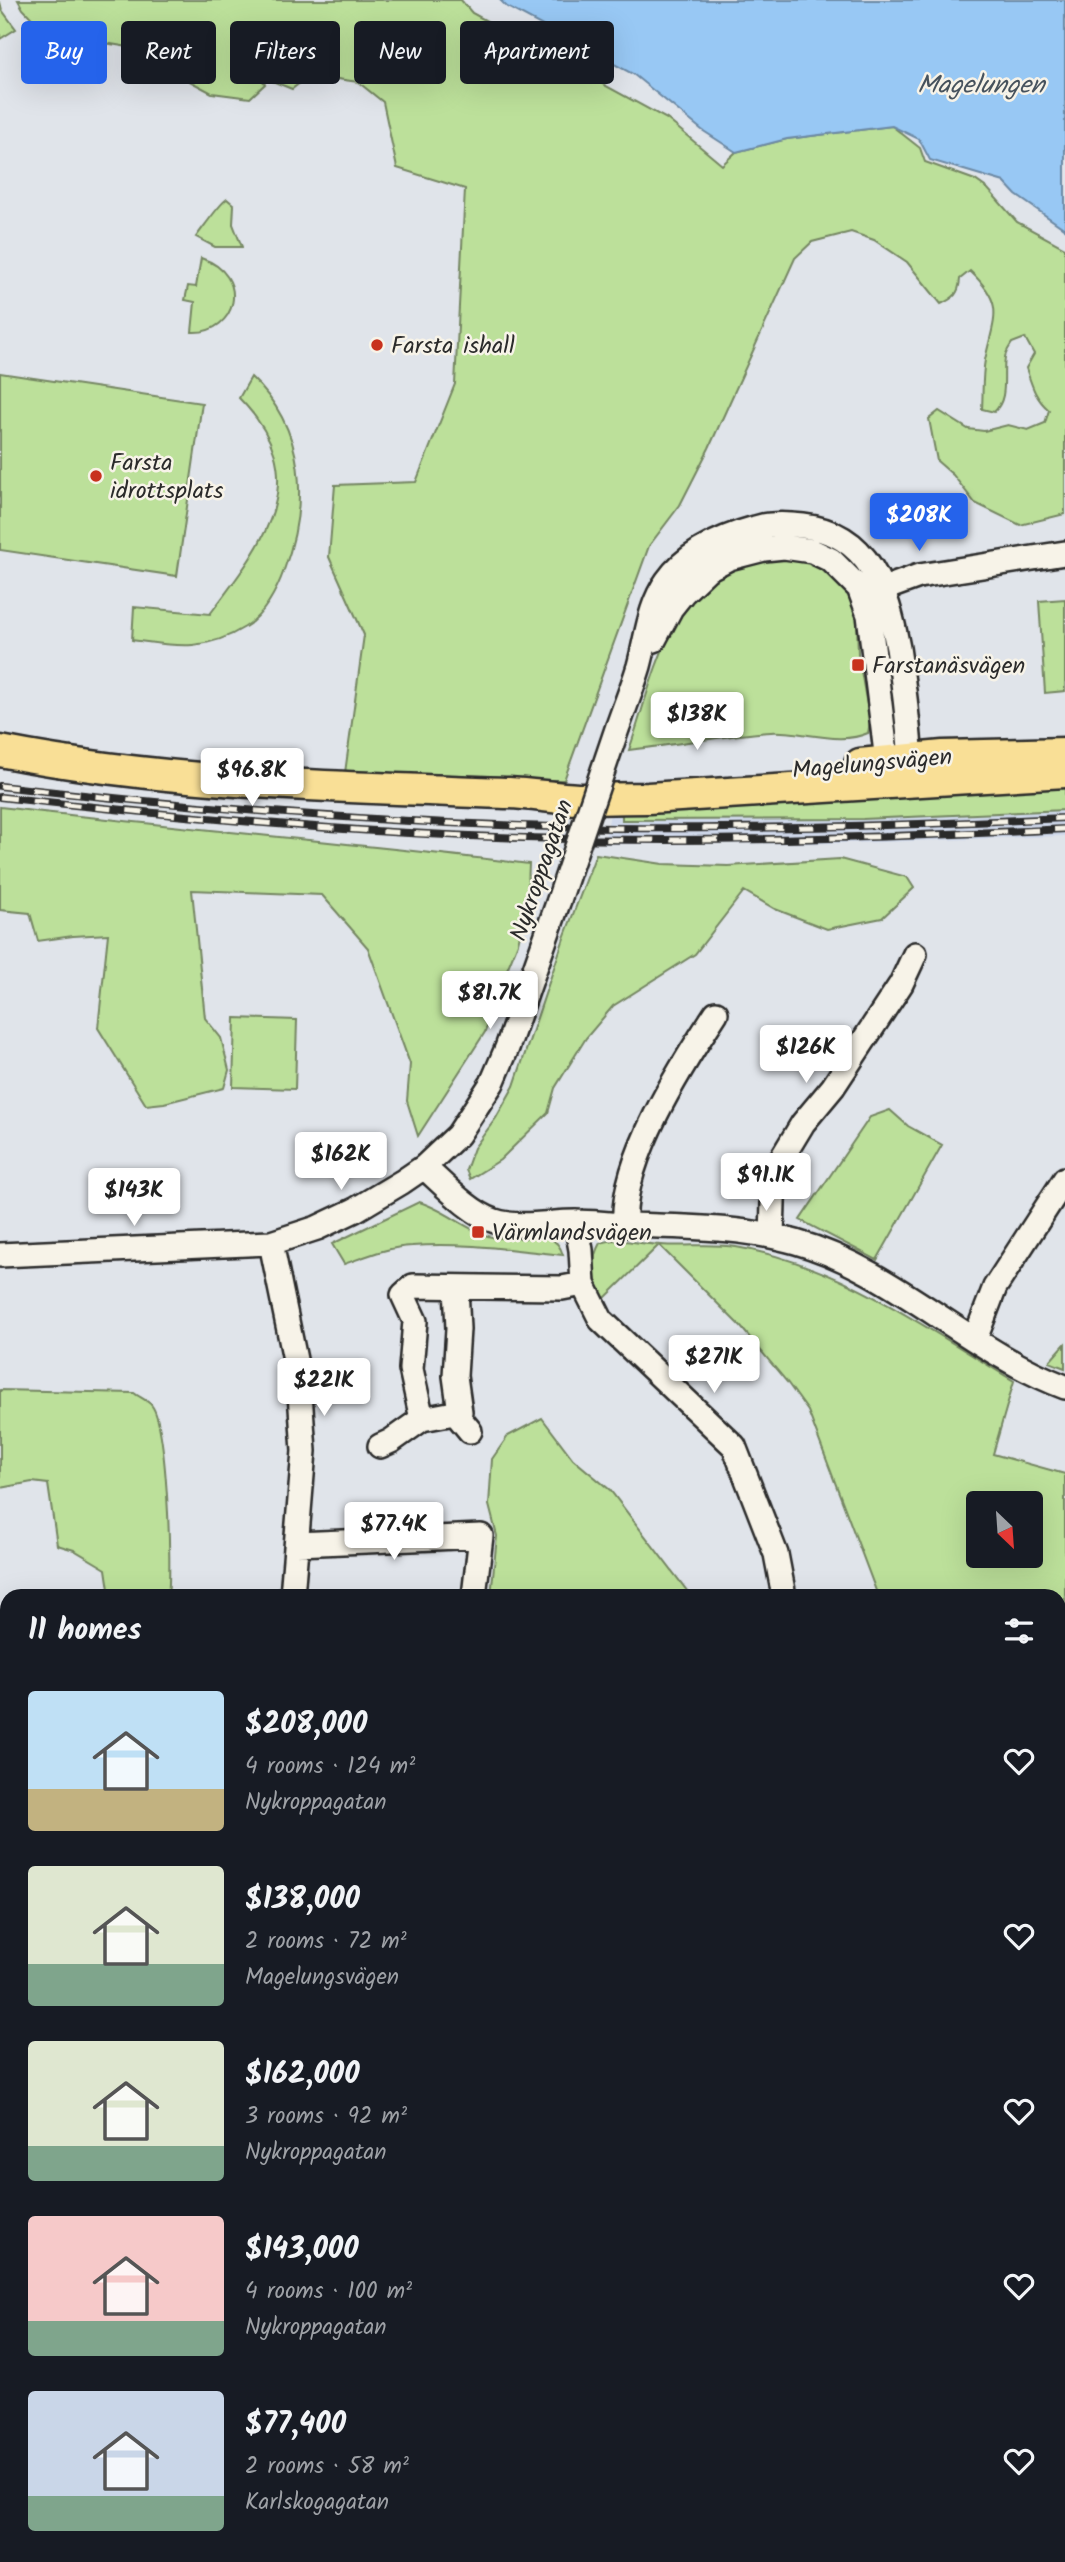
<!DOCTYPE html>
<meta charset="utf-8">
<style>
:root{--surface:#171b24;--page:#20242c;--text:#f1f3f6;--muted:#9ea1a6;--accent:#2563eb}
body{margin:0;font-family:Kalam,sans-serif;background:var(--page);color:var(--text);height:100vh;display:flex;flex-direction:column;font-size:26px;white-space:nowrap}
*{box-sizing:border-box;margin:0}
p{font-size:23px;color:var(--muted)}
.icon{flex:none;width:38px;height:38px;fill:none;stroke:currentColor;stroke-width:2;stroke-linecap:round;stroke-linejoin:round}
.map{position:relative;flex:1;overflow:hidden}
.sheet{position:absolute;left:0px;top:1589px;width:1066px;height:973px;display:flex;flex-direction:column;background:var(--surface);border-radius:21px 21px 0 0;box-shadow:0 7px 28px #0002}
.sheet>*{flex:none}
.guide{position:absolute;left:21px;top:21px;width:700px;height:63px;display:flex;gap:14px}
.needle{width:46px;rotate:155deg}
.tools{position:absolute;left:966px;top:1491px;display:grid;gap:14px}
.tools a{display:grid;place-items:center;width:77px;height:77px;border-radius:7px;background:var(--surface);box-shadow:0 7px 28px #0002;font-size:35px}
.price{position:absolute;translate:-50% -60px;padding:0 16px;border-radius:7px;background:#fff;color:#222;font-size:23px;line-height:46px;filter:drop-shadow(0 2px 4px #0008)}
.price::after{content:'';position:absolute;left:50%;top:42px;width:21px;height:16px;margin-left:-10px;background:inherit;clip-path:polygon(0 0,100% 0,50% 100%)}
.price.active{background:var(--accent);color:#fff}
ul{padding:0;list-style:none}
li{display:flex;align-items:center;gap:21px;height:175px;padding:0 28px}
li span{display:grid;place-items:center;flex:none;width:196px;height:140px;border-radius:7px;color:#555}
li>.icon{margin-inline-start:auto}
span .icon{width:84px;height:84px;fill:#fffc;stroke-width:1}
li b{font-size:30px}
h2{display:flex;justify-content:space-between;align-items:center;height:84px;padding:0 28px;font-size:30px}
.tag{padding:0 24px;border-radius:7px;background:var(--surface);box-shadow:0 7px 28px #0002;font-size:24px;line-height:63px}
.tag.active{background:var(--accent);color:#fff}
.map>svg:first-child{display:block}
.built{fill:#d0d9eb}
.green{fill:#bce09a;stroke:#748662;stroke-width:2;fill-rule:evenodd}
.water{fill:#98c8f4;stroke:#6c89a4;stroke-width:2}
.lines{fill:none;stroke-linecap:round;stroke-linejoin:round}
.minor-casing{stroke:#2b2b2b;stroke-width:28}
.major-casing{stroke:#2b2b2b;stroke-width:35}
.minor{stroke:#f7f3e8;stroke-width:23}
.major{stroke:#f9df96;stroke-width:30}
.rail-casing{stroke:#2b2b2b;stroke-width:8}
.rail{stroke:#f7f3e8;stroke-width:5;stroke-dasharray:16;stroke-linecap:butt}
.minor-bridge-casing{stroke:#2b2b2b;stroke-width:28;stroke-linecap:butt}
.minor-bridge{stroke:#f7f3e8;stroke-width:23}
.poi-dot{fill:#c8321e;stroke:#f7f3e8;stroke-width:2.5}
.labels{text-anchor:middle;stroke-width:5;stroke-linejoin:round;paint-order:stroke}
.poi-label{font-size:24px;fill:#2b2b2b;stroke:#f7f3e8;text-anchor:start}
.street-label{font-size:24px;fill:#2b2b2b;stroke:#f7f3e8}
.water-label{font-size:26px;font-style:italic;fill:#46525d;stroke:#f7f3e8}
</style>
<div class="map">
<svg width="1065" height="2562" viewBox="0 0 1065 2562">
<rect width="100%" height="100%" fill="#e0e4ea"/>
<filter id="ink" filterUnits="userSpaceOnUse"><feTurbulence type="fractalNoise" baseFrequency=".0143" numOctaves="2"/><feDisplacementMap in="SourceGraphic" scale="14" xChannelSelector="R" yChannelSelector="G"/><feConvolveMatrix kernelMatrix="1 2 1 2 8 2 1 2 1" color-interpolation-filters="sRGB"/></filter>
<g filter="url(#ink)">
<!-- built -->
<path class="built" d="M1065,810V836L852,843L604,844L610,814L622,815V820L863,819Z"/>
<!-- green -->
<path class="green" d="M18,0H461L472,13L667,119L722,165L736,152L787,139L892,126L920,148L925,162L975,180L988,189L1017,222L1065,248V514L1020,525L975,503L953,475L937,461L929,419L939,411L968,429L984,431L1008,425L1028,430L1045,423L1049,410C1035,398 1032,386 1026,368L1034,354L1025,338L1012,343C1009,348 1005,353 1005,358C1002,377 1009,398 994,412L982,409C983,393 982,376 985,360C994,317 1006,305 970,271L960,279C959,294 954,298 941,304L907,262L874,240L851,232L812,242L795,258L709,448L680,505L649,546L564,780H344L364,635L329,557L335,485L416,482L455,384L465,189L397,168L383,102L358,82L310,75L292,89L272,81L250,48L247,59L265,84L250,98L212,93L178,75L140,49L46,33L23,9Z
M0,2L2,10L16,29L0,39Z
M227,199L234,205L233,224L242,247H215L196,237C203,228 220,203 227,199Z
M201,258C252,275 237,334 192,332L195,302L185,300L188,286L196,287Z
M0,373L202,403L177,576L0,550Z
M251,377C306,428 309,503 284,570C277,590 264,615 245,627C205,652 175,646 132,640L134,607L210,614C263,544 317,477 239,398Z
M791,557C829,566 848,583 863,620L857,622L858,654L870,722L868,733C839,746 802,730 771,732C724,735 677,745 629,750C652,685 669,581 748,562C762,559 777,558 791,557Z
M1065,599V691L1045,693L1039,601Z
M1065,783V810L863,819L622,820V815L610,814L613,808Z
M0,807C176,828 353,843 529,864L527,906L518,943L503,979L485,1032L418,1136L407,1101L410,1064L368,948L322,895L192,890L205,1018L221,1038L229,1070L224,1088L164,1103L146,1105L98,1028L108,934L73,936L38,941L30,913L0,910Z
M596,854L663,864L728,866L840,859L907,877L914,888L882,918L827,929L775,909L744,891L695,954L613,1006L586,1038L555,1088L548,1113L500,1160L470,1179L466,1170L474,1148L496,1118L514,1086L564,938Z
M235,1018L297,1020L295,1089L233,1087Z
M890,1110L908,1126L942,1145L877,1260L800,1220L870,1117Z
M419,1202C444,1209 465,1229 488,1236C507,1242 535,1234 549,1238C557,1241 561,1248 563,1255C514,1250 462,1242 412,1246C389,1247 367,1256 344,1264L332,1244Z
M613,1240C629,1241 645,1244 661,1245C685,1247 711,1243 736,1247C839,1264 926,1328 1014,1381L993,1454L1065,1474V1720L1063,1727L1065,1780L1059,1782V1596H878L808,1411L787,1382L741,1327L659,1245L602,1301C595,1279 588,1264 600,1243ZM978,1503H1031V1556H978Z
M1065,1344V1368L1049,1362Z
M0,1390L134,1393C139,1397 149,1401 152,1406C167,1426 172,1567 168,1596H110L106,1569L74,1550L57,1545L48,1484L32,1482L0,1488Z
M542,1418L573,1459L610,1490L691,1596H491L497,1536L489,1505L492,1459L508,1436Z
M0,1784L7,1788V1861L0,1864Z
M1059,2440L1065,2447V2494L1059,2490Z
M0,2540L7,2542V2555H167L177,2562H0Z
M355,2555H655L659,2562H335Z"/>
<!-- water -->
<path class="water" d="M500,0H1065V229L1016,195L1004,182L930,160L919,139L892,126L787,139L736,152L702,130L633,74L507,7Z"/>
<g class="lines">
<!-- minor casing -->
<g class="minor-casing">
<path id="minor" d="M870,594L919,576L1065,553
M654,640L671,608L683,593L708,569L729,558L764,549L784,547L812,551L831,560L859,588L869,615L887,761
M618,726C625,706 633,686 639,666C647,637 649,606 667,581C687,552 722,537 755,528C771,523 787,524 803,526C870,533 887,591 898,648C904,685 908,722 911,759
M424,1167C443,1184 471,1214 495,1221C520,1229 549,1222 575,1222C594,1222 613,1225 633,1225C687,1227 743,1227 796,1242C895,1270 969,1351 1065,1387
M576,1222L581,1250L583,1284L601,1320L734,1446L776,1554L784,1596
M625,1225C620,1161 682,1065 716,1013
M772,1236L774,1171L803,1123L833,1087L901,984L915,954
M271,1243L299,1379L304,1451L292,1596
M0,1255L271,1243L317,1228L355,1210L402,1182L424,1167L458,1135L492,1083L507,1048L559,900
M456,1287L458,1329L455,1376L460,1412L422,1419L411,1369L415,1321L403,1295L413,1286L562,1288L583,1284
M975,1339L995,1287L1065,1179
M456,1414L470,1431
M380,1446L391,1441L422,1419
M297,1544L481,1536L474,1596
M0,1905L7,1915
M1059,2101L1065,2097
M0,2162L7,2153
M1059,2251L1065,2245
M1059,2383L1065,2388
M1059,2545L1065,2540
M909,2555L911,2562
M297,2562L316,2555
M1008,2562L1040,2555"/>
</g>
<!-- major casing -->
<g class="major-casing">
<path id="major" d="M0,751C168,784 339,787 509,793C532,794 555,798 578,799C601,799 625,798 648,798L1065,772
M860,764L943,756L1065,753"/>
</g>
<!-- minor -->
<use href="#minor" class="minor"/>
<!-- major -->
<use href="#major" class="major"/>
<!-- rail casing -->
<g class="rail-casing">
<path id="rail" d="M0,786C185,807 370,822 556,827C726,831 895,826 1065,818
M0,797C174,816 349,833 524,838C704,843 885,838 1065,829"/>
</g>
<!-- rail -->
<use href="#rail" class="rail"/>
<!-- minor-bridge casing -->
<g class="minor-bridge-casing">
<path id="minor-bridge" d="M559,900L618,726"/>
</g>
<!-- minor-bridge -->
<use href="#minor-bridge" class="minor-bridge"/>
</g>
</g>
<!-- markers -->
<g class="poi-dot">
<circle cx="377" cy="345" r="7"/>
<circle cx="96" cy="476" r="7"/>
<rect x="851" y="658" width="14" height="14" rx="3.5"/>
<rect x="471" y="1225" width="14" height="14" rx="3.5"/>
</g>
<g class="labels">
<!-- poi labels -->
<g class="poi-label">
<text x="391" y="353">Farsta ishall</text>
<text x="110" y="470">Farsta<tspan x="110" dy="28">idrottsplats</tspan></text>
<text x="872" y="673">Farstanäsvägen</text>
<text x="492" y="1240">Värmlandsvägen</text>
</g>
<!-- street labels -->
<g class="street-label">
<text transform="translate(872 763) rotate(-5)" y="8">Magelungsvägen</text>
<text transform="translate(541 870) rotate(-71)" y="8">Nykroppagatan</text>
</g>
<!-- water labels -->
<g class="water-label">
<text x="981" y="93">Magelungen</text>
</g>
</g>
</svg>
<div class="tools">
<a><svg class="needle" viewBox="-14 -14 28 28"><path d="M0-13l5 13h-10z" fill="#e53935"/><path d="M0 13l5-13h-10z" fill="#9ea1a6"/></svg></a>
</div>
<b class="price active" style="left:919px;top:553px">$208K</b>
<b class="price" style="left:697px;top:752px">$138K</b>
<b class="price" style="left:252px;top:808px">$96.8K</b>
<b class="price" style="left:490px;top:1031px">$81.7K</b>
<b class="price" style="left:806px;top:1085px">$126K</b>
<b class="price" style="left:341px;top:1192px">$162K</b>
<b class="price" style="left:766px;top:1213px">$91.1K</b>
<b class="price" style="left:134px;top:1228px">$143K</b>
<b class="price" style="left:714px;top:1395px">$271K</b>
<b class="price" style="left:324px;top:1418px">$221K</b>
<b class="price" style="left:394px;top:1562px">$77.4K</b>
<div class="guide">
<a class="tag active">Buy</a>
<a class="tag">Rent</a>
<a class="tag">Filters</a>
<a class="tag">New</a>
<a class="tag">Apartment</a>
</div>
<section class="sheet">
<h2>11 homes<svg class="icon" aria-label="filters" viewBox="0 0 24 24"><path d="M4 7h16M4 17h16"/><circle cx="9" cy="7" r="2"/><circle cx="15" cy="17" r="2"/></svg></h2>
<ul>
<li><span style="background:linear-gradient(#bfe0f5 70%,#c2b280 0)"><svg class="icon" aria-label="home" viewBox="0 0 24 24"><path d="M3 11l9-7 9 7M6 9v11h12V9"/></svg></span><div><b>$208,000</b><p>4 rooms · 124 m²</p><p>Nykroppagatan</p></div><svg class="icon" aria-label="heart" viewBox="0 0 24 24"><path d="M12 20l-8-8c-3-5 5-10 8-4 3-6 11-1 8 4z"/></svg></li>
<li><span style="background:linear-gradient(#dfe7d0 70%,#7fa58c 0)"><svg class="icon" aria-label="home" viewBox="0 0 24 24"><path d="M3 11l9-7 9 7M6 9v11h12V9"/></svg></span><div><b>$138,000</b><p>2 rooms · 72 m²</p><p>Magelungsvägen</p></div><svg class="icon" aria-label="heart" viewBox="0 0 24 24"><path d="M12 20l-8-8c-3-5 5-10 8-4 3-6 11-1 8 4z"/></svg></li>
<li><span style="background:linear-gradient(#dfe7d0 75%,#7fa58c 0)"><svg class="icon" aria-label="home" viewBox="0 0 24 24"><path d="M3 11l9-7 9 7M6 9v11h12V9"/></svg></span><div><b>$162,000</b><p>3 rooms · 92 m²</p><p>Nykroppagatan</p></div><svg class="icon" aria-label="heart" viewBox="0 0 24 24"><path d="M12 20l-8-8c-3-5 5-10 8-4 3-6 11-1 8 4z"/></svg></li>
<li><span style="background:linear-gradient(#f6c9c9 75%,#7fa58c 0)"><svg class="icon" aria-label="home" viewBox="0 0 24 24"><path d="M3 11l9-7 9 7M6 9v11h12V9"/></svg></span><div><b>$143,000</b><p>4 rooms · 100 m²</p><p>Nykroppagatan</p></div><svg class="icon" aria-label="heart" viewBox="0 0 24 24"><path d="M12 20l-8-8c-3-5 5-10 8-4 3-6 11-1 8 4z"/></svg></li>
<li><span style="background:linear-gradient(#c9d6e8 75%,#7fa58c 0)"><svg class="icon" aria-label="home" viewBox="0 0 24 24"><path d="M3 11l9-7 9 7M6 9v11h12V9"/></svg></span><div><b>$77,400</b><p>2 rooms · 58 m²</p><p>Karlskogagatan</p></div><svg class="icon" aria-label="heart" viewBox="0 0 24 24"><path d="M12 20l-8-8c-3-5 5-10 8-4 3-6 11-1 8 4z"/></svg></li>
</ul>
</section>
</div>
